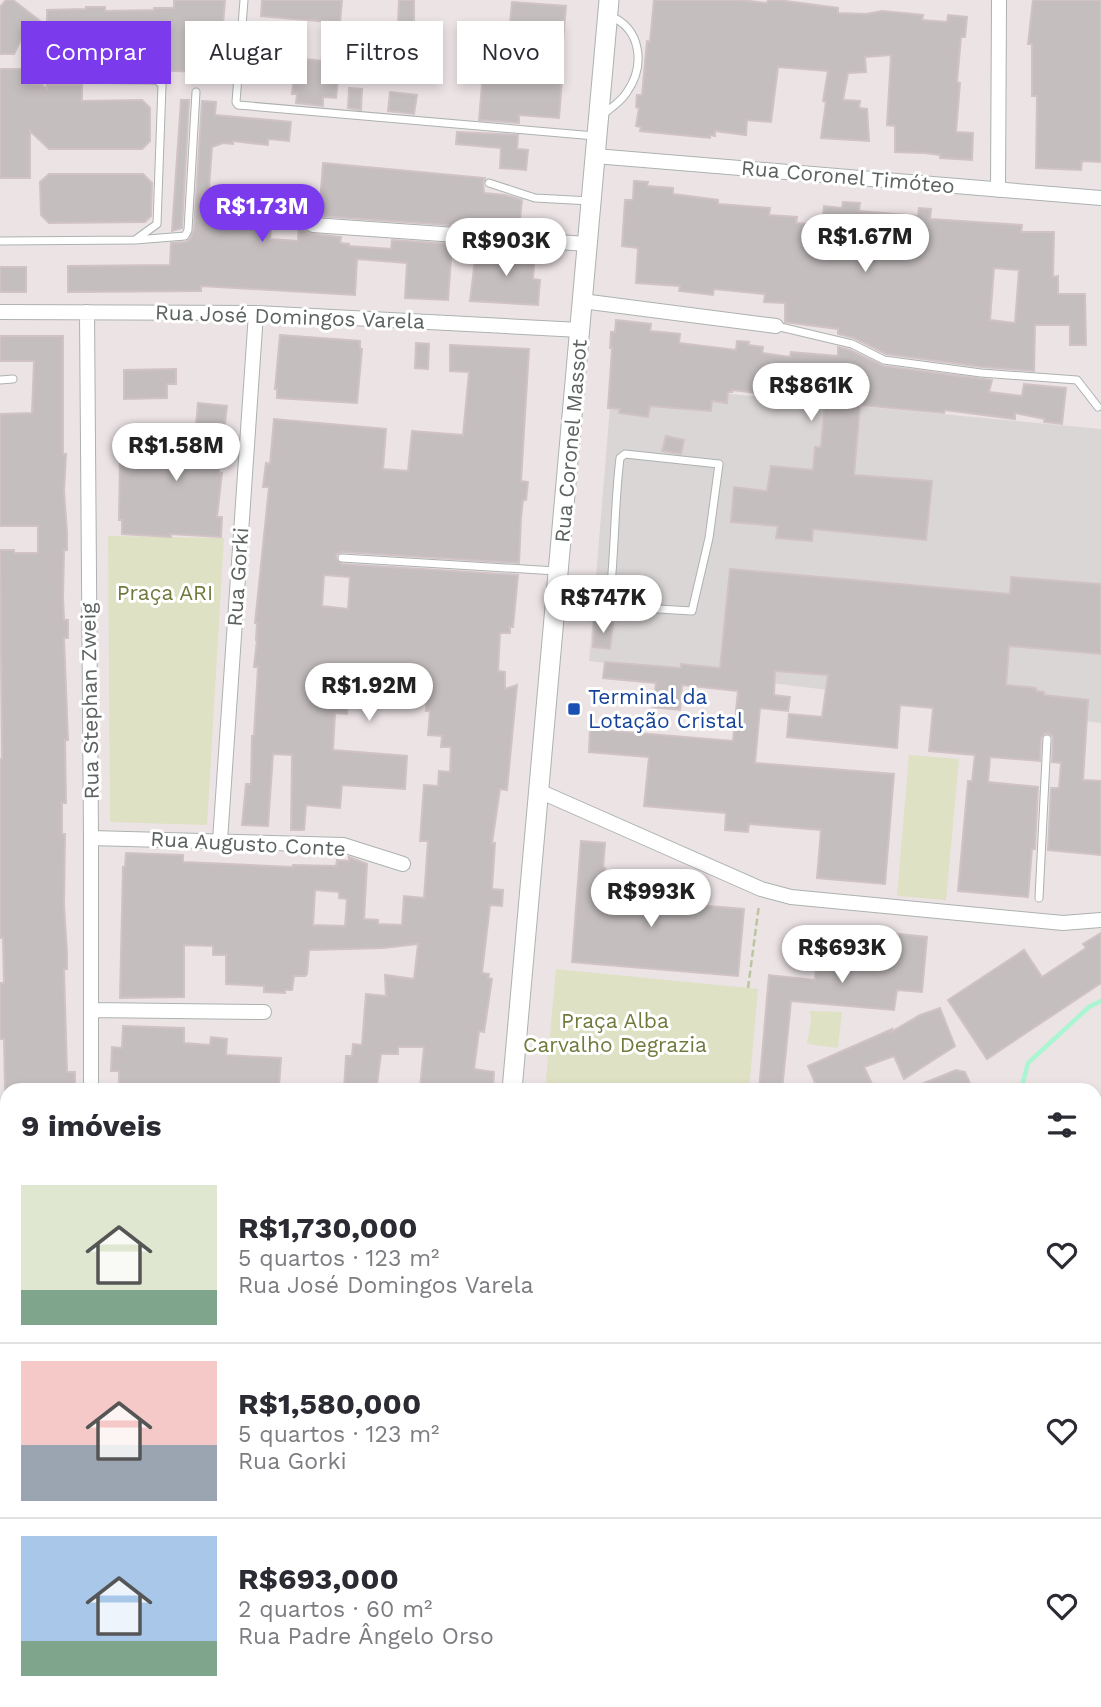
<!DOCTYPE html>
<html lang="pt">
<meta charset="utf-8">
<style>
:root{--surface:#fff;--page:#f7f7f7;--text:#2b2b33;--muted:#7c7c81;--line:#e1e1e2;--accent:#7c3aed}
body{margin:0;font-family:"Work Sans",sans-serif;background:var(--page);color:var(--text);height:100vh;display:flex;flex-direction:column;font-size:26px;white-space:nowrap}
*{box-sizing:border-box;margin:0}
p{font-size:23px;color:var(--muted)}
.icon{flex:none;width:38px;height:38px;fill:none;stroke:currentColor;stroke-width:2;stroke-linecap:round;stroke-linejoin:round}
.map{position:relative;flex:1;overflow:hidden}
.side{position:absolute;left:0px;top:1083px;width:1102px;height:625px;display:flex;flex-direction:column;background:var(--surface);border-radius:21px 21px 0 0;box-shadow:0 4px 10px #0003}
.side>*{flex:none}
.guide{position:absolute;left:21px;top:21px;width:700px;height:63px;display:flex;gap:14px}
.price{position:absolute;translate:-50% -60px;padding:0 16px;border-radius:24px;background:#fff;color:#222;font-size:23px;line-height:46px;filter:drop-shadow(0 2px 4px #0008)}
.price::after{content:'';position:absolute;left:50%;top:42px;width:21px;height:16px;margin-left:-10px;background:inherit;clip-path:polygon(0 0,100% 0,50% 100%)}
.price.selected{background:var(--accent);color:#fff}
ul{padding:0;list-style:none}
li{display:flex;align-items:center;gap:21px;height:175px;padding:0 21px}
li+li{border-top:2px solid var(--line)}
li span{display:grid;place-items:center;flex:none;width:196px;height:140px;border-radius:0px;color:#555}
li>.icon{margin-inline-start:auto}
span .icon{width:84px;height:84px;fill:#fffc;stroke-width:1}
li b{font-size:30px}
h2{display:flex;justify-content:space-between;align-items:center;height:84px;padding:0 21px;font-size:30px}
.pill{padding:0 24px;border-radius:0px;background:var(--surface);box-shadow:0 4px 10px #0003;font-size:24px;line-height:63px}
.pill.selected{background:var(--accent);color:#fff}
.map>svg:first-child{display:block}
.industrial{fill:#dbd6d6}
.education{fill:#dcd2d3}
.green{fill:#dee1c3}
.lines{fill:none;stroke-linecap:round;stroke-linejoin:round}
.stream{stroke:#abf5d2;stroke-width:4.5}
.building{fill:#c5bebf;stroke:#d0c2c5;stroke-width:2;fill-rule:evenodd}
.lane-casing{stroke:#acb2b1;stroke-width:9}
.street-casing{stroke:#acb2b1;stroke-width:16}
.secondary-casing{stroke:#acb2b0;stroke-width:21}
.primary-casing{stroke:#e1687f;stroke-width:23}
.path{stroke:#b9c6a0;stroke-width:2.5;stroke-dasharray:7 3.5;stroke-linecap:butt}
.lane{stroke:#fff;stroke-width:7}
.street{stroke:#fff;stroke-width:14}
.secondary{stroke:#fff;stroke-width:19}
.primary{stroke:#f5afb4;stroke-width:21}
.transit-dot{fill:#1a4fb4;stroke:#fff;stroke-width:2.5}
.labels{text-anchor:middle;stroke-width:6;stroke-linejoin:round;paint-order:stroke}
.street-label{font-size:21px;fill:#5b6260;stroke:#fff}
.park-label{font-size:21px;fill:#707a3c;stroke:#fff}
.transit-label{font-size:21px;fill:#164399;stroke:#fff;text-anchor:start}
</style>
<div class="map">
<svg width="1101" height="1707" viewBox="0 0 1101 1707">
<rect width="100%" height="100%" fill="#ece3e5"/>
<!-- industrial -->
<path class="industrial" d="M612,383L1101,429V723L589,661Z"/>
<!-- education -->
<path class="education" d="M0,1297H7V1659L0,1657Z"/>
<!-- green -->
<path class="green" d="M108,536L224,538L207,825L110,822Z
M909,755L959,759L946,900L897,896Z
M556,969L758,989L749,1090H545Z
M810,1011L842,1012L838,1048L807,1044L811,1020Z"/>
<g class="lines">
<!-- stream -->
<path class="stream" d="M1021,1090L1028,1063L1089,1007L1101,1001
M0,1497L7,1498"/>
</g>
<!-- building -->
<path class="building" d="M6,0H13L44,24L31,44L22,38L14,54H0V7Z
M174,0H225L219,73L85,67V54H47V10L86,9V7H105V11L154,10V8H174Z
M262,0H342L340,23L261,16Z
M399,0H414V24L398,23Z
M654,0H741L767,3L768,0H778L838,8V13L866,14L882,11L923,15L922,20L947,22L948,15L967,17L965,37H961L957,82L960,83L956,132L973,133L972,160L940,158V155L925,153L895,152V126L887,125L891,55L865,57L866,72L848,73L843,100L860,101L859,108L867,109L869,141L821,138L826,102L823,101L828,71L778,67L771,122L747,120L746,135L715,131V136L710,135V138L640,131L641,127L636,126L639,108L636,107L637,95H642L647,41L650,42Z
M1033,0H1101V162L1082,161L1081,170L1036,168L1037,96H1032V44H1028Z
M512,2L566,6L562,51L508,45Z
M296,58L340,63L336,98L323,97V106L296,103L297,94H292Z
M0,69H23L30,75V84L42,85L47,89V85H82V101L142,100L150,108V141L142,149H49L30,131V178H0Z
M483,73L562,79L559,118L519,115V123L479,120Z
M349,88L362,89L361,110L348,108Z
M390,92L417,95L414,114L388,111Z
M181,100H189L182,228L172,231Z
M202,101L216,102L215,115L291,122L289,141L268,139V145L233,141V144L223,143L212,147L207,215L272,220L270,239L298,241L299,223H304V229L308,233L341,237L340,243L349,244V246L391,249L392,240L452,244L448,300L405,298L407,263L357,259L355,295L201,286V291L68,292V266L170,265L171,243L186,242L190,239L194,230Z
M457,132L518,135L517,149L528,150L526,170L500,168L501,148L456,144Z
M323,163L485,178L483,182L484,193L505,195L522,200L519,230L319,216Z
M49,174H143L152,183L151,216L145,222L49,223L41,215L40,182Z
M634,181L648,182L647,186L673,188V194L718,200V204L770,208L769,215L797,217L796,223L822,225L824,206L842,208L843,202L860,203L859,211L918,216L919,208L931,209L930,219L1022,225L1021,232H1054L1053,277L1058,276V294H1085L1086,345H1070V325H1035L1034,371L982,367L886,354L854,338L838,334V329L785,322V303L764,302L765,294L714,289L713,295L679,291L680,286L636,283L638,248L622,246L625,200H633ZM994,268L1019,270L1015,323L990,320Z
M504,248L535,250L533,279L540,280L538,305L470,301L476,252L503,255Z
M0,267H26V292H0Z
M616,320L651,324L650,331L680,334L679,343L736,350L737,341L749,342L748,345L763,347L762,353L790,357L791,352L838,356V347L850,350L883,366L992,380L989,392L1022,396L1024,384L1066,388L1062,424L1044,422L1045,419L1015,413V419L945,410L944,413L860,405L854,475L932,481L926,540L813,529L812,541L776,538L778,526L731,522L734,487L767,491L771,466L813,470L815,447H821L825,401L732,390V392H728L727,403L712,401L711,411L650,406L648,417L619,413L620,409L608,408L612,348H610L611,332H615Z
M280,335L360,341V349H362L357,403L277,398V389H275Z
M0,336H63V454H66L64,491L67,533V550H64L63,597L64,620H68V638H64L68,740H65L66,803H62V834H65L64,905L67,953V969H64L67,1072H75V1090H5L4,1039H0V983H4L3,938H0V759H2L0,550H14V553H38V526H0V414L32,413L34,361H0Z
M416,343L429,344L428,369L415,368Z
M450,345L529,349L521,481L528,482L526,500H523L521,518L519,563L342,552L337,554L336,558L342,564L518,575L513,627H510V633H500L498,671L505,672V689L517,685L507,790L500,789L492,843H495L492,889L503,890L502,906L490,905L482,973L489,974L488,978L492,979L484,1032L479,1031L474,1069L494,1072L493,1090L420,1088L424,1047H398V1054H381L377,1084L366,1083V1090H344L346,1056H352L353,1044L362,1045L366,994L386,996L385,975L414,979L418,944L383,948L309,950L307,974L305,976H294L292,990H285V993L264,992V986L226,984V955H213V946L184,945V997L120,998L123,867H125L126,853L183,855V862L293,867V865L336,866L337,860L349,861V857L367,864L364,919L378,920V924L402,925L404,896L424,898L428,841H420L424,785L438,786L439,771L450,772L451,747H441L442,736L428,735L430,711H426L428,675L351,670L347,714L335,713L333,750L407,756L405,789L342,785L340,808L306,805L304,830H291L292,755L273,754L268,826L242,825L246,784H251L252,736H254L258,667H254L257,640H256L257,623H255L269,487H263L266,463L270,464L274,419L386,429L383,469L408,471L412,431L463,435L469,372L450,371ZM324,575L350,577L348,609L322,606ZM315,890L339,892V898L347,899L345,926L313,925Z
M176,369V384H167V398L124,399V370Z
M198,403L227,406L219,473H222L217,517H222L221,537L170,534L171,537L122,534V520H119L120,458H123V451L187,449L190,425H196Z
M666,436L684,440L681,454L662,451Z
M730,569L1010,594L1011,577L1101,584V654L1009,646L1006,685L1036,688V691L1044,692V695L1088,700L1083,780L1101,781V855L1048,850L1051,788H1059L1061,763L1052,762L1053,737L1050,734L1045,733L1041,738L1040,761L990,757L988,782L1038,787L1035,849H1032L1028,897L958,891L968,781H972L975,755L929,751L933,708L900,705L897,748L787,737L789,714L822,717L828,675L775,671L774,695L790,697L788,711L760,708L755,763L894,774L885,884L817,878L821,830L749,824L748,832L725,830L726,813L644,806L649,757L589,752L590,729L733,741L738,691L682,685L680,710L653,707L656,683L603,678L605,662L681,668V664L720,668Z
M594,621L613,623L610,649L593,647Z
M581,841L605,843L603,868H605L600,897L744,909L738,976L572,962Z
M820,926L927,937L922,992L897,990L894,1010L791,1001L782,1090H759L769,975L815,980Z
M1101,933V983L987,1059L948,1000L1024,950L1042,977L1086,948L1083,944Z
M940,1008L955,1046L904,1079L894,1056L864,1067L875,1090H818L808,1066L892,1029L891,1032L920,1015Z
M123,1026L184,1028V1043L210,1045L211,1037L227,1039L226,1055L281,1058L279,1087L250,1085V1089L196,1085V1090H122V1087H119V1071H111L112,1047L122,1048Z
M956,1070L965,1072L973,1090H907Z"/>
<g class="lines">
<!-- lane casing -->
<g class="lane-casing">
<path id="lane" d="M244,0L236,102L238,105L595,136
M602,115C611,108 621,102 627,92C645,66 642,29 610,16
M489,183L535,198L591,201
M135,240L185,236L188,230L196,92
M0,241L135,240L157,224L162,85L157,80L41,79
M776,326L852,344L884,360L981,373L1077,380L1098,407
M0,380L13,379
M625,454L719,464L709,538L692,611L609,606C615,556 614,507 620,458Z
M342,558L556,571
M1039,898L1047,739
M1096,1180L1101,1175
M1096,1287L1101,1281
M812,1707L817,1701"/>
</g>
<!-- street casing -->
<g class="street-casing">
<path id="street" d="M595,156L1101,198
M998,190L999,0
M313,225L587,244
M582,301L776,326
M0,312L256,313L580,330
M87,312L91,838V1090
M539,791L761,889L791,897L1063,923L1101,920
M91,838L343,845L403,864
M220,841L256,313
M91,1010L264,1012
M1096,1344L1101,1353
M578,1707L580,1701
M708,1707L709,1705"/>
</g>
<!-- secondary casing -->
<g class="secondary-casing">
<path id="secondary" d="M512,1090L609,0
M1096,1678L1101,1671
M969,1701L976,1707
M1070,1707L1076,1701"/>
</g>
<!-- primary casing -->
<g class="primary-casing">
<path id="primary" d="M0,1162L7,1163
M0,1191L7,1193
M277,1707L278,1701
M308,1707L309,1701"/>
</g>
<!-- path -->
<path class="path" d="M748,988L759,905"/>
<!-- lane -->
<use href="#lane" class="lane"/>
<!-- street -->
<use href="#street" class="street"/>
<!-- secondary -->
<use href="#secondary" class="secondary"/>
<!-- primary -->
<use href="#primary" class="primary"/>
</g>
<!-- markers -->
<rect class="transit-dot" x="567" y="702" width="14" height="14" rx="3.5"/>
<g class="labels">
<!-- street labels -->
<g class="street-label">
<text transform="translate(848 177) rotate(5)" y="7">Rua Coronel Timóteo</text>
<text transform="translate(290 317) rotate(2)" y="7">Rua José Domingos Varela</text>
<text transform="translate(571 441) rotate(-85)" y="7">Rua Coronel Massot</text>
<text transform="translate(238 577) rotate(-86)" y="7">Rua Gorki</text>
<text transform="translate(90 701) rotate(-91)" y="7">Rua Stephan Zweig</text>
<text transform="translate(248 844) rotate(3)" y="7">Rua Augusto Conte</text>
</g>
<!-- park labels -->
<g class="park-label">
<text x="165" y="600">Praça ARI</text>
<text x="615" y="1028">Praça Alba<tspan x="615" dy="24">Carvalho Degrazia</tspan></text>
</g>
<!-- transit labels -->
<g class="transit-label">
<text x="588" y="704">Terminal da<tspan x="588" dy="24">Lotação Cristal</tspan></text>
</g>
</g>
</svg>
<b class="price selected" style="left:262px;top:244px">R$1.73M</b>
<b class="price" style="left:865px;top:274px">R$1.67M</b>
<b class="price" style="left:506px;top:278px">R$903K</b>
<b class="price" style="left:811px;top:423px">R$861K</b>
<b class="price" style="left:176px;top:483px">R$1.58M</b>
<b class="price" style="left:603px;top:635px">R$747K</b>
<b class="price" style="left:369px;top:723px">R$1.92M</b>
<b class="price" style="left:651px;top:929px">R$993K</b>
<b class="price" style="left:842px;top:985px">R$693K</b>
<div class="guide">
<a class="pill selected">Comprar</a>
<a class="pill">Alugar</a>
<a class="pill">Filtros</a>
<a class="pill">Novo</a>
</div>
<section class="side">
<h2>9 imóveis<svg class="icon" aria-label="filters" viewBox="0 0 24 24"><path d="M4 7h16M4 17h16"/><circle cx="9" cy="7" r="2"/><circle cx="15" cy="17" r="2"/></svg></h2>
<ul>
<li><span style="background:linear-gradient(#dfe7d0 75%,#7fa58c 0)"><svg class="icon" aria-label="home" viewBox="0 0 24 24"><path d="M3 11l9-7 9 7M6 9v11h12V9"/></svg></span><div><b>R$1,730,000</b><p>5 quartos · 123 m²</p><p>Rua José Domingos Varela</p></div><svg class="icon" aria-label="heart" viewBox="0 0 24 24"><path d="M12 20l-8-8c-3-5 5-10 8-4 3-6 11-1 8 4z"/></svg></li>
<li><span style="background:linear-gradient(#f6c9c9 60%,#9aa5b1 0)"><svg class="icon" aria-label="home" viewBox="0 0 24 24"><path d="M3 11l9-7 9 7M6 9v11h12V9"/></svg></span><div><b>R$1,580,000</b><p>5 quartos · 123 m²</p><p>Rua Gorki</p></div><svg class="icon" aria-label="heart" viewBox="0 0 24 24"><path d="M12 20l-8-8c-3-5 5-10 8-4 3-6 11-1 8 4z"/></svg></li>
<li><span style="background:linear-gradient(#a9c7e8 75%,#7fa58c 0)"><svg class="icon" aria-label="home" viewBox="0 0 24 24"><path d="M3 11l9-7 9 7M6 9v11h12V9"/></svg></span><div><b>R$693,000</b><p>2 quartos · 60 m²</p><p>Rua Padre Ângelo Orso</p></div><svg class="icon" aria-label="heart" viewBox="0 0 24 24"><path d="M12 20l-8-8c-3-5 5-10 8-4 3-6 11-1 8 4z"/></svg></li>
</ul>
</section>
</div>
